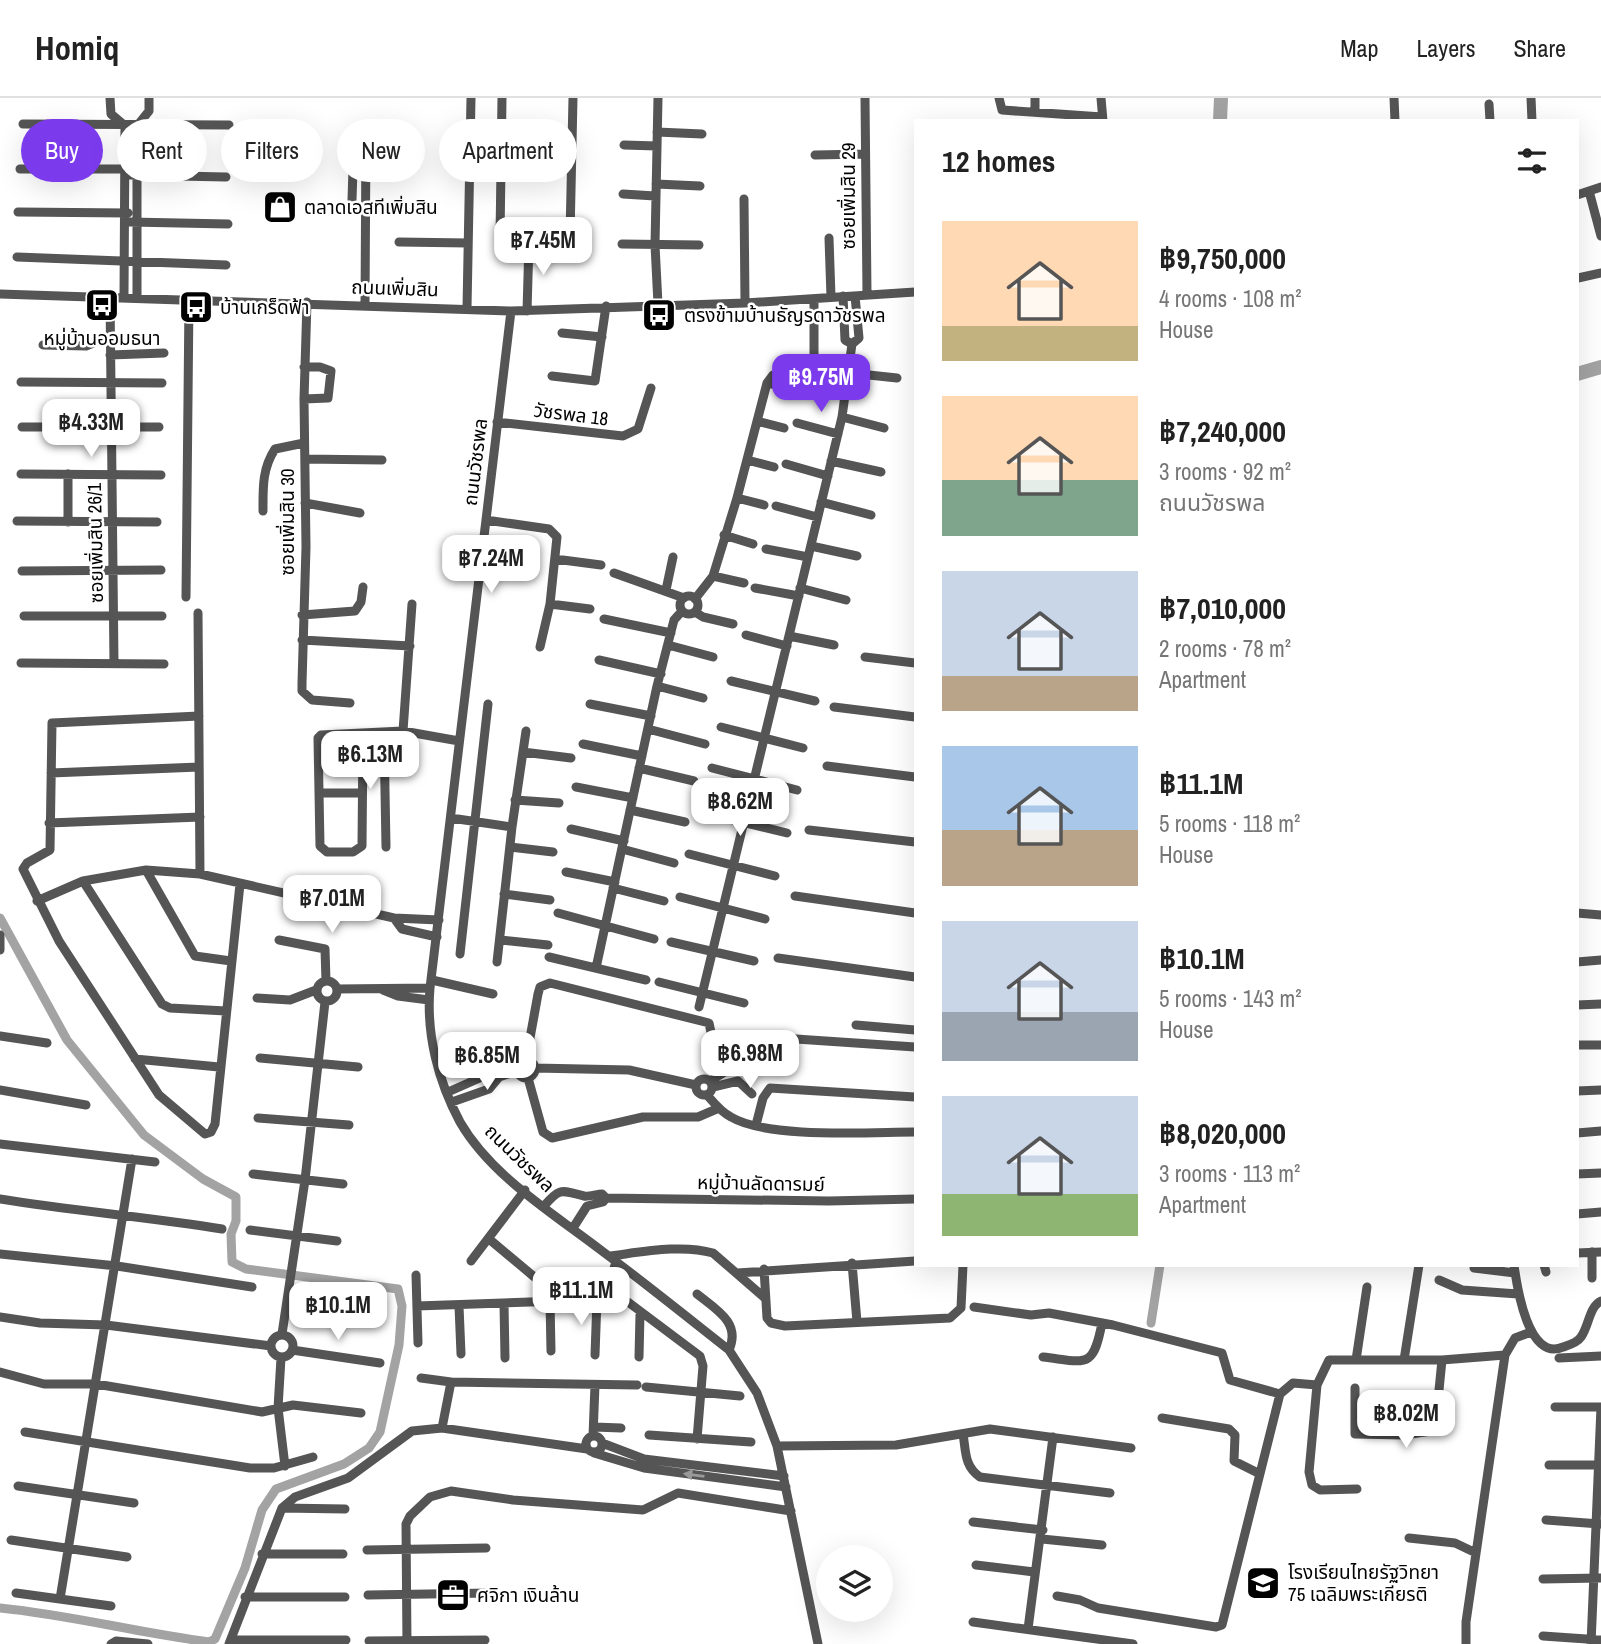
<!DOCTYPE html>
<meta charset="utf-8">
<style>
:root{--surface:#fff;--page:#f6f6f6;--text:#222;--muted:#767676;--line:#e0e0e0;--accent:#7c3aed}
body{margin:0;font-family:"Archivo Narrow","Noto Sans Thai",sans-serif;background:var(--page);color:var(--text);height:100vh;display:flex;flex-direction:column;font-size:26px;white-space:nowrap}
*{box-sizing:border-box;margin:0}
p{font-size:23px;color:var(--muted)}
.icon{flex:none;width:38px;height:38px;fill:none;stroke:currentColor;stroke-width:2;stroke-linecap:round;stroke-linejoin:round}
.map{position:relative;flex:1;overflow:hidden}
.details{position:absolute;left:914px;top:21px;width:665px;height:1148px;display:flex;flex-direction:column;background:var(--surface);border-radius:0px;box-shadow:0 7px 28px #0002}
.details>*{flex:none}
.hud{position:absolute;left:21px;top:21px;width:665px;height:63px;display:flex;gap:14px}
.controls{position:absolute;left:816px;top:1447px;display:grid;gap:14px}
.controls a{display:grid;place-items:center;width:77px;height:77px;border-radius:50%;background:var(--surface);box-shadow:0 7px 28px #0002;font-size:35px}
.price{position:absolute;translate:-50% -60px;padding:0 16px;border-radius:14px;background:#fff;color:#222;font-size:23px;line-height:46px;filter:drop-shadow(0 2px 4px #0008)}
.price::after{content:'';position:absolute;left:50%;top:42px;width:21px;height:16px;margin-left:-10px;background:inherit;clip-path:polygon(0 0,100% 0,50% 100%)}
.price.selected{background:var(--accent);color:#fff}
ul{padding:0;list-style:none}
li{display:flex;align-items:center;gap:21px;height:175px;padding:0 28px}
li span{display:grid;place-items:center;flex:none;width:196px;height:140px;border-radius:0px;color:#555}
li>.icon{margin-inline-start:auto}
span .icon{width:84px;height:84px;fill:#fffc;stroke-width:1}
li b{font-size:30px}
h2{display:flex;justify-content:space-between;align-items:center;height:84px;padding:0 28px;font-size:30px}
.chip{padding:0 24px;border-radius:32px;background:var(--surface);box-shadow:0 7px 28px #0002;font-size:24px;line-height:63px}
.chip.selected{background:var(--accent);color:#fff}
header{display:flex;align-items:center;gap:42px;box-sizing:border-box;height:98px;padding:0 35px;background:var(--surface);border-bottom:2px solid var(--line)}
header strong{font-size:33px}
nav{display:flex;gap:38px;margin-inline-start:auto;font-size:24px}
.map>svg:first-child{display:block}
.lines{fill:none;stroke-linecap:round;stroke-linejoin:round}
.canal{stroke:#a3a3a3;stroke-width:9}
.river{stroke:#a3a3a3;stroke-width:14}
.minor{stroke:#555;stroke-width:9}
.oneway{fill:#999}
.labels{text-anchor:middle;stroke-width:5;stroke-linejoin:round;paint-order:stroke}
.street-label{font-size:19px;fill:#000;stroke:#fff}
.poi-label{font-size:19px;fill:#000;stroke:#fff;text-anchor:start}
</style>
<header>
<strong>Homiq</strong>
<nav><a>Map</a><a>Layers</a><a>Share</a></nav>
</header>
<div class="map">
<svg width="1601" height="1546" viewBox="0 0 1601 1546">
<rect width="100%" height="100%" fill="#fff"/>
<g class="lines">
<!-- canal -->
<path class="canal" d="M0,820L67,942L144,1037L203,1081L236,1099V1123L231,1136L232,1164L246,1171L398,1191L402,1208L399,1247L380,1334L369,1350L344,1366L276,1391L262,1412L245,1470L215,1541L209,1544C139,1535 71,1517 0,1510
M1151,1225L1160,1167"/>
<!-- river -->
<path class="river" d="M1220,23L1221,0
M1577,276L1601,269"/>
<!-- minor -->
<path class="minor" d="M110,0L111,16L124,27
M502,0L500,139C513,151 549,144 566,144L570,138L573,0
M865,0L867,196
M999,0L1002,12L1102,19
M1035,0V14
M1101,0L1103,23
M1394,0L1395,23
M1531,0L1532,23
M1489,6L1490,23
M23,26L229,27
M657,34L702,36
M624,47L657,48
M815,57L865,56
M20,71H130
M130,77L226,79
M656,86L700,88
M1589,93L1601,138
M623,96L655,98
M1577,97L1601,89
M744,101L745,205
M352,102L354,39L356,35L366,36L365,207
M18,114L128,115
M130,124L228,126
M829,140L831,199
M399,144L468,145
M622,146L699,147
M17,159L226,167
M1578,180L1601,175
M0,196L511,213L745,205L915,194
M843,198L845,242L852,246
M110,199L114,565
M124,199L125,28
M137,200V28L149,13V0
M307,204L304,301L306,449L302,585V593L312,602L350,605
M658,206L655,147L658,0
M467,210L471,0
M511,213L430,890C426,936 438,983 460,1024C491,1078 554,1116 602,1153C645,1185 687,1219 729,1252L757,1295L777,1348L818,1546
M527,213L529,145
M562,235L602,239
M43,247L86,248L110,238
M110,257L164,255
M850,275L897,280
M552,278L595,283L606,208
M808,283L848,289
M21,284L162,285
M767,285L795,290
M304,301L328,300L331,273L320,269H304
M842,319L884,330
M757,323L784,330
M497,324L623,338L638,331L651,290
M797,325L838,336
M22,329H159
M305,361L382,362
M747,362L774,369
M831,363L881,374
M786,366L828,378
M21,376L161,377
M737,400L764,407
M821,404L871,417
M305,405L360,415
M776,408L817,419
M263,413C263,390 262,371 275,351L304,345
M486,422L549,431L557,439L550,506L540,549
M17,423L157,424
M68,424V376
M724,437L753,446
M811,448L857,458
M766,451L808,459
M555,461L601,467
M22,473L161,472
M614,475L684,500
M713,478L744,485
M755,490L799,498
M800,490L846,502
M666,492L673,459
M680 507a9 9 0 1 1 18 0a9 9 0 1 1-18 0Z
M186,499L189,202
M695,501L713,478L737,400L767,285L773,277L806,269L814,263V201
M550,506L590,511
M695,514L703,519L733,526
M198,515L200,776
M302,517L355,513L361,504L363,489
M24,518H162
M604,521L671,535
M746,537L787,548
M789,538L834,547
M302,542L410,548
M668,547L713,559
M865,559L915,565
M599,562L661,576
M21,565L164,566
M731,583L815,603
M657,588L703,600
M590,606L651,618
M834,609L915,619
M199,618L52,625L50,752L27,765L23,771L59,843L159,997L205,1036L211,1034L215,1026L240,786
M721,629L803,650
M648,631L705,646
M403,633L412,506
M384,636L386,749
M363,638L362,748L353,754H327L320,748L318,640L321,637L403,633L459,643
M583,646L642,658
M523,654L571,660
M827,668L915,679
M639,670L694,683
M712,670L797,692
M51,675L199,669
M576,689L633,700
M319,695H362
M515,702L559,705
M630,712L685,724
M700,714L787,735
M451,720L512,729
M49,725L200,719
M571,731L624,743
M809,732L915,744
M510,749L553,754
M622,751L674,765
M689,756L775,778
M146,772L195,858L231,863
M566,774L615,784
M83,783L162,906L170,910L226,913
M613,790L664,803
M504,796L550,802
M795,798L915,815
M680,799L765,821
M37,803L83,783L146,772L200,776L394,820L439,822
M558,815L654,841
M1577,815L1601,817
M394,820L402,831L437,839
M0,837V852
M279,842L325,851L326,883
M501,842L548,847
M671,844L754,863
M460,856L488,606
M549,859L646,882
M778,860L915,879
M497,864L512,729L526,633
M1577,864L1601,862
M596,870L657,588L674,522L682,513
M432,882L493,896
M317 893a10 10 0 1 1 20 0a10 10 0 1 1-20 0Z
M659,884L744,905
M337,891L430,890
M383,892L398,898L429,902
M257,900L290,902L316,892
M1577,907L1601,906
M699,909L842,319L852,246L859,240L855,198
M856,927L915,932
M0,938L47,945
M1577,947H1601
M260,960L358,969
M135,961L219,969
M517 971a9 9 0 1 1 18 0a9 9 0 1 1-18 0Z
M526,962L538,896L540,889L550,885L709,925L720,977
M535,970L629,972L696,987
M528,980L543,1034L552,1040L643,1019H698L719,1010
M696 989a8 8 0 1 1 16 0a8 8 0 1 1-16 0Z
M710,983L781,940L915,949
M713,989L738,983L752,996
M0,992L86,1007
M1577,993L1601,992
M448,994L482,979H499L517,973
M707,997C714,1005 721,1014 731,1019C768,1041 870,1034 915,1034
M452,1004L489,991L499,979
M258,1020L349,1027
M756,1027L763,1000L770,990L915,999
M1577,1035L1601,1033
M0,1046L155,1064
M253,1076L343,1086
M1577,1076L1601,1075
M0,1101C74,1113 148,1119 222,1131
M544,1108C561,1088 562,1093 584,1098C588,1099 597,1096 602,1096L606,1100L829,1103L915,1101
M1577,1116L1601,1114
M573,1130L587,1108L603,1104L606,1100
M250,1132L337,1143
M489,1141L538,1182L587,1178
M1592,1154V1180
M1577,1155L1601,1154
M0,1156L117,1168L252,1189
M610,1158C642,1154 682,1146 713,1155L765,1200
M471,1163L525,1092
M616,1164L608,1189L612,1195L618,1190L624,1170
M852,1165L857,1224
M1514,1167C1517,1189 1528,1264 1563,1249C1569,1247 1577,1245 1581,1239C1589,1228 1589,1209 1601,1203
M1544,1167L1546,1174
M1474,1170L1515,1175
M764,1171L767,1220L771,1225L785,1228L950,1220L961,1210L963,1167
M737,1175L915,1163
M416,1177L418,1245
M1439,1182L1462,1192L1518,1196
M697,1196C717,1212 741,1225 729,1252
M550,1203L551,1253
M287,1205L306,1203L320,1193L381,1202
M504,1206L505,1260
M417,1208L617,1201L628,1204L700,1258L703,1268L697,1341
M459,1208L461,1256
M974,1209L1031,1217L1049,1215L1113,1227L1222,1255L1230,1282L1280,1296
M0,1219L40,1225L106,1227L271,1248
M282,1236L305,1082L325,904
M271 1248a11 11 0 1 1 22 0a11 11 0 1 1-22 0Z
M292,1252L380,1265
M595,1257L597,1201
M639,1259L640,1216
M1043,1259C1086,1264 1093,1272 1102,1225
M281,1260L278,1310L285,1368
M1559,1260L1601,1258
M1356,1262L1367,1189
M1404,1262L1419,1167
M0,1274L44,1286H96L262,1314L293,1307L361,1315
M421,1280L451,1284L637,1287
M646,1289L740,1298
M1355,1290V1336L1404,1337L1431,1333L1436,1322L1442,1262
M1555,1309H1601
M1162,1320L1229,1331L1235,1337L1234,1363L1258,1375
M594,1329L621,1330
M442,1330L451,1284
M25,1334L250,1370H274L313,1359
M963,1336C966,1353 964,1368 980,1379L1110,1395
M649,1337L751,1344
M586 1346a8 8 0 1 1 16 0a8 8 0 1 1-16 0Z
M593,1338L595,1287
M602,1345L644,1361L784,1378
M777,1348L896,1347L990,1331L1131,1350
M594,1355L644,1370L786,1389
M1549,1367H1601
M18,1388L134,1405
M1357,1391L1320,1392L1312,1387L1309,1374L1317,1287L1329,1262H1442L1505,1257
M282,1410L345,1411
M1546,1422L1600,1426
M973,1424L1043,1432
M1409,1440L1455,1445L1476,1455
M1042,1441L1102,1447
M11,1442L127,1459
M367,1452L486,1450
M262,1456H343
M976,1467L1034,1474
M1543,1481L1601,1480
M16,1495L111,1508
M368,1497L489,1495
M1057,1498L1080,1502L1098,1510L1216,1529L1222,1527L1280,1296L1293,1285L1317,1287
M245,1499H345
M60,1501L132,1061
M973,1524L1133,1546
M1028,1531L1053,1339
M1543,1538L1601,1542
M231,1542H346
M369,1543L485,1542
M111,1546L116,1543L148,1546
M229,1546L282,1410L295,1399L348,1380L412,1333L442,1330L587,1351
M407,1546L406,1426L410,1418L430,1399L451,1393L513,1402L643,1412L678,1395L791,1413
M1466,1546V1524L1505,1257L1515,1240L1531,1234
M1591,1546L1601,1309"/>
</g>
<!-- one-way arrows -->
<defs><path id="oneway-solid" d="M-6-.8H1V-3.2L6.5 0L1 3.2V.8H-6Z" transform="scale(1.75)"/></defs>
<use class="oneway" href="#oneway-solid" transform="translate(694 1377) rotate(-173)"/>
<!-- icons -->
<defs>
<g id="shop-square" transform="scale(1.75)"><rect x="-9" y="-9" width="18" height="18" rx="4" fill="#000" stroke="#fff"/><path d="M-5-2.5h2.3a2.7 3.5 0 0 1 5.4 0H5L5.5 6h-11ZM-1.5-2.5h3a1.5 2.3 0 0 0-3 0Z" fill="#fff"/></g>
<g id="bus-square" transform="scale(1.75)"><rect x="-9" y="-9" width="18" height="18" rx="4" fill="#000" stroke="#fff"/><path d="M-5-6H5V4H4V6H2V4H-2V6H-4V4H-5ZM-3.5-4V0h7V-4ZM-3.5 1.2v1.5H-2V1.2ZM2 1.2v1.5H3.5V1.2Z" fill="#fff"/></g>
<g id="school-square" transform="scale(1.75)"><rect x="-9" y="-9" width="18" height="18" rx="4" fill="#000" stroke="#fff"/><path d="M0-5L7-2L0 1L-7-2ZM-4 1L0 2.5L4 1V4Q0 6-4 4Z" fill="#fff"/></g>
<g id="office-square" transform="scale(1.75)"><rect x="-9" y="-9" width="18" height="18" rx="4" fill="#000" stroke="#fff"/><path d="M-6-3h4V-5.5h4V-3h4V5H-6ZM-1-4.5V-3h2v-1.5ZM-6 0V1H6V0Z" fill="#fff"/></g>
</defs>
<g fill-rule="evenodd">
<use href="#shop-square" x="280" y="109"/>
<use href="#bus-square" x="102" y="207"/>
<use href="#bus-square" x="196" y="209"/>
<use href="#bus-square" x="659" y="217"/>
<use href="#school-square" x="1263" y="1485"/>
<use href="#office-square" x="453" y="1497"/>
</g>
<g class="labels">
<!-- street labels -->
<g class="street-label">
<text transform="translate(848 98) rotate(-90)" y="7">ซอยเพิ่มสิน 29</text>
<text transform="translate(395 190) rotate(2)" y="7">ถนนเพิ่มสิน</text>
<text transform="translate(571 316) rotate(7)" y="7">วัชรพล 18</text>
<text transform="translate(475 364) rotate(-83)" y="7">ถนนวัชรพล</text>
<text transform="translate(287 424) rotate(-90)" y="7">ซอยเพิ่มสิน 30</text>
<text transform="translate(95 445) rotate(-91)" y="7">ซอยเพิ่มสิน 26/1</text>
<text transform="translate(520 1060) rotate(44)" y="7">ถนนวัชรพล</text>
<text transform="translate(761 1085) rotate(1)" y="7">หมู่บ้านลัดดารมย์</text>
</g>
<!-- poi labels -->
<g class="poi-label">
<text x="304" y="116">ตลาดเอสทีเพิ่มสิน</text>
<text x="220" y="216">บ้านเกร็ดฟ้า</text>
<text x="684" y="224">ตรงข้ามบ้านธัญรดาวัชรพล</text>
<text x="102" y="247" text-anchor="middle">หมู่บ้านออมธนา</text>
<text x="1288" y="1481">โรงเรียนไทยรัฐวิทยา<tspan x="1288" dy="22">75 เฉลิมพระเกียรติ</tspan></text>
<text x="477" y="1504">ศจิกา เงินล้าน</text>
</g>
</g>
</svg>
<div class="controls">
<a><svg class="icon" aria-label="layers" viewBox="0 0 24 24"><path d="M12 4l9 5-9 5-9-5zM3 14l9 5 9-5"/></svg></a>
</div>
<b class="price" style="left:543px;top:179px">฿7.45M</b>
<b class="price selected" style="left:821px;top:316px">฿9.75M</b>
<b class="price" style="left:91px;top:361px">฿4.33M</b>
<b class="price" style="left:491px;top:497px">฿7.24M</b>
<b class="price" style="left:370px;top:693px">฿6.13M</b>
<b class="price" style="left:740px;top:740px">฿8.62M</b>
<b class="price" style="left:332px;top:837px">฿7.01M</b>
<b class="price" style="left:750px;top:992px">฿6.98M</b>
<b class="price" style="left:487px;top:994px">฿6.85M</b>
<b class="price" style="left:581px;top:1229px">฿11.1M</b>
<b class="price" style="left:338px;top:1244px">฿10.1M</b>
<b class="price" style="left:1406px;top:1352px">฿8.02M</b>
<div class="hud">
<a class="chip selected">Buy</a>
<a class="chip">Rent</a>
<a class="chip">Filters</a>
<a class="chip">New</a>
<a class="chip">Apartment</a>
</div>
<section class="details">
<h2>12 homes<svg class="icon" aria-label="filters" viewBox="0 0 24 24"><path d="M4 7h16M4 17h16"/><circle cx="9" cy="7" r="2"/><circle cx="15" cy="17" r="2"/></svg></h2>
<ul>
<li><span style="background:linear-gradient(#ffd9b3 75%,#c2b280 0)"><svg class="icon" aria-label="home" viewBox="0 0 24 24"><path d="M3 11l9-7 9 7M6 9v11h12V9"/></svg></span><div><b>฿9,750,000</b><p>4 rooms · 108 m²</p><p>House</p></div></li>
<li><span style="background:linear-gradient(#ffd9b3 60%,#7fa58c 0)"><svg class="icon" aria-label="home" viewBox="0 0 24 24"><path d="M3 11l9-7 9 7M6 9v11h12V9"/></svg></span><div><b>฿7,240,000</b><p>3 rooms · 92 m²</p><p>ถนนวัชรพล</p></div></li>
<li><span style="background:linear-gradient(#c9d6e8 75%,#b9a48a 0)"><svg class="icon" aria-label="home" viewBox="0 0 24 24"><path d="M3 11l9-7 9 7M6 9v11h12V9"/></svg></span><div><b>฿7,010,000</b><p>2 rooms · 78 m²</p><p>Apartment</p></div></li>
<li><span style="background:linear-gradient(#a9c7e8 60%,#b9a48a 0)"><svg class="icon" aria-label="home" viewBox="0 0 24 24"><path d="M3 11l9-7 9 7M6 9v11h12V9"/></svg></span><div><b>฿11.1M</b><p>5 rooms · 118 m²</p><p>House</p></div></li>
<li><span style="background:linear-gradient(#c9d6e8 65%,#9aa5b1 0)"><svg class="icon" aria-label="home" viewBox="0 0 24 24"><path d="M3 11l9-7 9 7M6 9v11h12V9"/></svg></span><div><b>฿10.1M</b><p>5 rooms · 143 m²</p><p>House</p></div></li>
<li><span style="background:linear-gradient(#c9d6e8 70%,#8fb573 0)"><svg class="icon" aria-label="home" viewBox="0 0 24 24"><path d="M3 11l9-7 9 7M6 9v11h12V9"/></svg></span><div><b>฿8,020,000</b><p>3 rooms · 113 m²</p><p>Apartment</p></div></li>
</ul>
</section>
</div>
